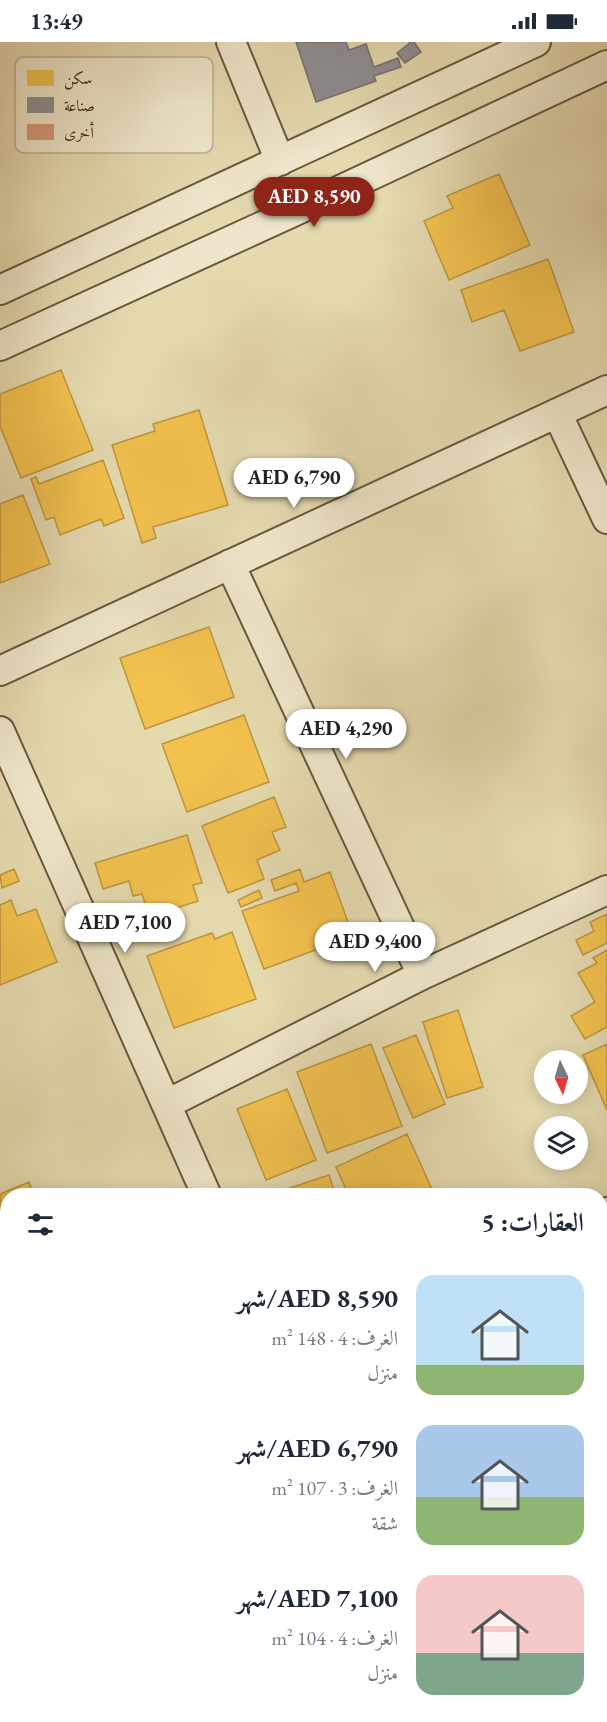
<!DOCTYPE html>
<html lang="ar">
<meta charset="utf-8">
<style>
:root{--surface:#fff;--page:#f2f2f3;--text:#1f2937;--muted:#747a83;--accent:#8f2418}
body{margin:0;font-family:"EB Garamond",Amiri,serif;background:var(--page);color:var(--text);direction:rtl;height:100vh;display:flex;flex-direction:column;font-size:22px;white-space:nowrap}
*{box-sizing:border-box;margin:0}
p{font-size:20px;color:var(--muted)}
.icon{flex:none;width:33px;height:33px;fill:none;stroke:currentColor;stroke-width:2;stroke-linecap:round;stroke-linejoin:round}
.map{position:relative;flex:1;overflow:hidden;direction:ltr}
.drawer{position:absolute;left:0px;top:1146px;width:608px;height:534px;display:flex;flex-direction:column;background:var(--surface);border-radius:24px 24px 0 0;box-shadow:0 3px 15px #0003;direction:rtl}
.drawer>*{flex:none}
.needle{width:39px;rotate:175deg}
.tools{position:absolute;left:534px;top:1008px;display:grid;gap:12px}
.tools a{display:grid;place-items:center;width:54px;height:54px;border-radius:50%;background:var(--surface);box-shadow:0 3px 15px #0003;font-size:30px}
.price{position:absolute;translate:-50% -51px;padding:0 14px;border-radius:21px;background:#fff;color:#222;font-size:20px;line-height:39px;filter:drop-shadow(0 2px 3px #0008)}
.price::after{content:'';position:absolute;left:50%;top:36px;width:18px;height:14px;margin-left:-9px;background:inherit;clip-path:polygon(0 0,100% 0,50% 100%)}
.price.active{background:var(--accent);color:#fff}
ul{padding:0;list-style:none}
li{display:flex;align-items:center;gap:18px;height:150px;padding:0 24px}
li span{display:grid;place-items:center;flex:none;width:168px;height:120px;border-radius:18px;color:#555}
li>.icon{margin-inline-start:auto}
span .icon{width:72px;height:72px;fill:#fffc;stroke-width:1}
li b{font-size:26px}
h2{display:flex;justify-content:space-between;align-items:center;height:72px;padding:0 24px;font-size:26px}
.status{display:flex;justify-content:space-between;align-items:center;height:42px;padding:0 30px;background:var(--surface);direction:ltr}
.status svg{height:16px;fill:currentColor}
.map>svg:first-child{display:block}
.homes{fill:#f2c14e;stroke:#bb953e;stroke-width:1.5}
.industry{fill:#8d8d92;stroke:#75706e;stroke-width:1.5}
.building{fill:#d59976;stroke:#3c2d1a;stroke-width:1.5}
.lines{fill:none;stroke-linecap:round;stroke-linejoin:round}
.minor-casing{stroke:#66583f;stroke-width:32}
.minor{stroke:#eee6ca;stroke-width:28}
.key{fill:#eee6ca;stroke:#b9ae95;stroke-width:1.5}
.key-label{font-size:16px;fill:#3c2d1a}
</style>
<div class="status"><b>13:49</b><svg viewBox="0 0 49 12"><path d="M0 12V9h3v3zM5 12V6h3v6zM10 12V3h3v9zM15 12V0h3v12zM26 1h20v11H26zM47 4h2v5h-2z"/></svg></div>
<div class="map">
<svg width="607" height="1680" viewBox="0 0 607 1680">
<rect width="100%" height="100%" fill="#e5d9ae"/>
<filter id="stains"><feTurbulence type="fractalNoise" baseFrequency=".00333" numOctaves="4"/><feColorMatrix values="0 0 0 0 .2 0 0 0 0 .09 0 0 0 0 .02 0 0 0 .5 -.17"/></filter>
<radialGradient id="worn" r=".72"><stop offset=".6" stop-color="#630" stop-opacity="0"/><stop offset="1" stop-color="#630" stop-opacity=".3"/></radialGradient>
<!-- homes -->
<path class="homes" d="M499,132L530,203L449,238L424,179L453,166L447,154Z
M548,217L574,290L520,309L504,268L472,280L461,248Z
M61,328L93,408L21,436L0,384V352Z
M199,368L228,463L153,485L156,496L142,501L112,403L155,389L153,382Z
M103,418L124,476L104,484L101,477L60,493L54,475L46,478L31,437L36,435L39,442Z
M23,453L50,522L0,541V462Z
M209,585L234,655L145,687L120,616Z
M244,673L269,740L187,770L162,702Z
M274,755L286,785L272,790L280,808L257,818L264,837L228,851L202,784Z
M187,793L202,841L193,843L198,859L167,869L172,885L154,890L142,852L133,854L129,839L103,847L95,821Z
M14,827L19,839L2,846L0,833Z
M300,827L304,840L330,830L353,894L264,927L242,869L299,849L296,841L275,849L271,838Z
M259,848L262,856L241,865L238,858Z
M11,858L17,874L36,867L57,920L0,943V863Z
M607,872V901L583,913L576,898L594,889L590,880Z
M232,890L256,957L174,986L147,914L212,891L215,897Z
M607,908V985L585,997L571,974L595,960L578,931L597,921L593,916Z
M458,968L483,1045L447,1056L423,980Z
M416,993L445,1062L413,1076L383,1006Z
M371,1002L402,1084L327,1111L297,1030Z
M607,1002V1068L583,1013Z
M287,1047L316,1118L266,1138L237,1067Z
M407,1092L435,1154H349L336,1125Z
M329,1133L336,1154L269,1153Z
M29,1140L34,1154H8V1233L0,1236V1152Z
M607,1321V1370L600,1374V1324Z
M600,1398L607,1412V1430L600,1433Z
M0,1582L8,1605V1621L0,1623Z
M8,1646V1672H22L24,1680H0V1649Z"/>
<!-- industry -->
<path class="industry" d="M296,0H346L349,8L366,2L374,25L398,16L401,25L374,34L376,39L316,60Z
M411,0H414L421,10L405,21L397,11Z"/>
<!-- building -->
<path class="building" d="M585,1672L587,1680H537L534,1673Z"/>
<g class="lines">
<!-- minor casing -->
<g class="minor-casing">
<path id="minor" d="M231,0L280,119
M0,248L536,0
M0,304L291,171L607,23
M557,371L607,477
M230,522L422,933
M0,629L607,348
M0,689L207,1154
M167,1062L422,933L607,848
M600,1174L607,1170
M0,1410L8,1427
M600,1493L607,1490
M0,1505L8,1523
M600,1556L607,1553
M71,1672L74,1680
M123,1672L127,1680
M392,1672L396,1680
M221,1680L236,1672
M349,1680L365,1672"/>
</g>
<!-- minor -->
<use href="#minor" class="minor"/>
</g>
<!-- legend -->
<rect x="15" y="15" width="198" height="96" rx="9" class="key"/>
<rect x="27" y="28" width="27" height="16" fill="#f2c14e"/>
<rect x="27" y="55" width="27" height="16" fill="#8d8d92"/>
<rect x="27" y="82" width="27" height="16" fill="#d59976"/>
<g class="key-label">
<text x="64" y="42">سكن</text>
<text x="64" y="69">صناعة</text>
<text x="64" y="96">أخرى</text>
</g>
<rect width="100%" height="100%" filter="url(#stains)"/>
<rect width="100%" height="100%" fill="url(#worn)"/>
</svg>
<div class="tools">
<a><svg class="needle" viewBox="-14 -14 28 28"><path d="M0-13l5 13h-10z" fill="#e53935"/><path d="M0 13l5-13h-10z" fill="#747a83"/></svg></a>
<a><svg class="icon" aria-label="layers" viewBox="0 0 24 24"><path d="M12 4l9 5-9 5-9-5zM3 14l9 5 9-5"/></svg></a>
</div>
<b class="price active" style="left:314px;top:186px">AED 8,590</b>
<b class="price" style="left:294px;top:467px">AED 6,790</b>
<b class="price" style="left:346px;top:718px">AED 4,290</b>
<b class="price" style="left:125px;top:912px">AED 7,100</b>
<b class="price" style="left:375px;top:931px">AED 9,400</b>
<section class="drawer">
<h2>العقارات: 5<svg class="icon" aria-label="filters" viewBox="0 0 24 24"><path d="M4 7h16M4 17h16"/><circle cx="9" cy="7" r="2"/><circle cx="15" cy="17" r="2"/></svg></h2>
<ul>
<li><span style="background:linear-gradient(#bfe0f5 75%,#8fb573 0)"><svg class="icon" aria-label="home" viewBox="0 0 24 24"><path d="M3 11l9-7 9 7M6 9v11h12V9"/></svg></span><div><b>AED 8,590/شهر</b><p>الغرف: 4 · 148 m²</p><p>منزل</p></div></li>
<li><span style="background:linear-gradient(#a9c7e8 60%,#8fb573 0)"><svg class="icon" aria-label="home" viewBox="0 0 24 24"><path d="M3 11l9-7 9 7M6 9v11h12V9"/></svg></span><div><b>AED 6,790/شهر</b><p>الغرف: 3 · 107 m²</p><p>شقة</p></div></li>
<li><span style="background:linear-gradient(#f6c9c9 65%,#7fa58c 0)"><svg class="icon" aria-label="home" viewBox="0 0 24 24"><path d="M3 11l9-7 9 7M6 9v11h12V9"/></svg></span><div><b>AED 7,100/شهر</b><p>الغرف: 4 · 104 m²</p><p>منزل</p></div></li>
</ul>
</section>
</div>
